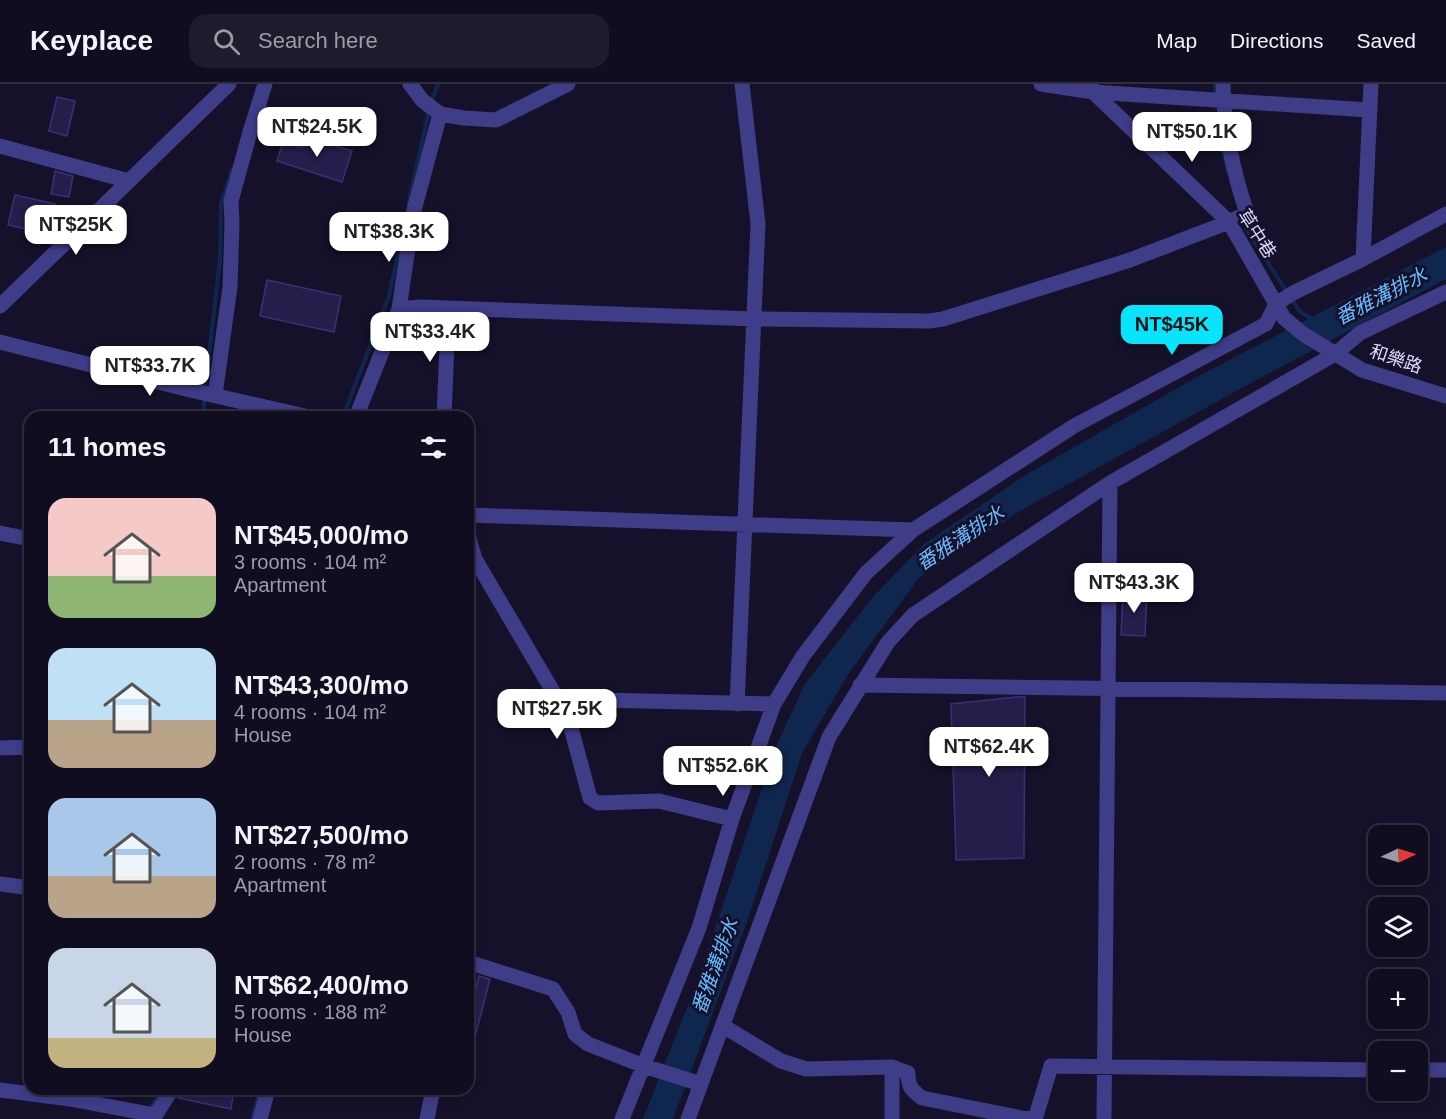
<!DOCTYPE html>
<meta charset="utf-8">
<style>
:root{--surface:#100d20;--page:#1e1b2d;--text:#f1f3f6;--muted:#9c9ca5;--line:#302d3e;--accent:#08e4fc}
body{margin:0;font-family:Arial,"Noto Sans TC",sans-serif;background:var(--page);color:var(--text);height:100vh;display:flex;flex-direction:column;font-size:22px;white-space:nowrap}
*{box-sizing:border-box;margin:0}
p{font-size:20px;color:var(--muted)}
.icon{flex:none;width:33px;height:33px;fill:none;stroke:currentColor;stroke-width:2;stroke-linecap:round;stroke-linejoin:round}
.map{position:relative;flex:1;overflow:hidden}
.drawer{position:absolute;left:24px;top:327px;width:450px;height:684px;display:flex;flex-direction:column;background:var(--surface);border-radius:18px;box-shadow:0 3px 9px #0003,0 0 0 2px var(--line)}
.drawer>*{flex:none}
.needle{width:39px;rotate:86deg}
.buttons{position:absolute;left:1368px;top:741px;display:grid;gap:12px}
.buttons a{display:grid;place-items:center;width:60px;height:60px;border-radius:12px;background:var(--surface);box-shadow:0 3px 9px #0003,0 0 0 2px var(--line);font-size:30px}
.price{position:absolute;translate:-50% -51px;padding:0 14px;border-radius:12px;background:#fff;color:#222;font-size:20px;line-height:39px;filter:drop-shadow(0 2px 3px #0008)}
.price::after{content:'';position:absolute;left:50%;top:36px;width:18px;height:14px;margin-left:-9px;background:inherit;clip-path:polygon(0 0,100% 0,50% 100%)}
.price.selected{background:var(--accent);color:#111}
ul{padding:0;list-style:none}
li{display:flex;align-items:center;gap:18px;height:150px;padding:0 24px}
li span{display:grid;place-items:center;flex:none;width:168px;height:120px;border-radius:18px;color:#555}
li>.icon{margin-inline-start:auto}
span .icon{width:72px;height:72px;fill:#fffc;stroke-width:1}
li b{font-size:26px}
h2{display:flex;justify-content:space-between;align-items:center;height:72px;padding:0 24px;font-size:26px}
header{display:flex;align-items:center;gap:36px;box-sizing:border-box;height:84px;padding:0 30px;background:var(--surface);border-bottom:2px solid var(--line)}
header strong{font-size:28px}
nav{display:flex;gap:33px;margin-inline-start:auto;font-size:21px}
.search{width:420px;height:54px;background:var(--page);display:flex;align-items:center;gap:15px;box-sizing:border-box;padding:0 21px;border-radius:18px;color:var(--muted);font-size:22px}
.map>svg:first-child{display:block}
.water{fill:#0f274f}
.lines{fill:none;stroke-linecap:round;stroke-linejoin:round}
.stream{stroke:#0f274f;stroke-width:4}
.building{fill:#261d4a;stroke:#3d2f76;stroke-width:1.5}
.minor{stroke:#3f3c88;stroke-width:15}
.labels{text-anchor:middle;stroke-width:6;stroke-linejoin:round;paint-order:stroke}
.street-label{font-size:18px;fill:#dedaff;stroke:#15112a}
.water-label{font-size:20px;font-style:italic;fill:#69b9fd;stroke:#15112a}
</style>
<header>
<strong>Keyplace</strong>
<div class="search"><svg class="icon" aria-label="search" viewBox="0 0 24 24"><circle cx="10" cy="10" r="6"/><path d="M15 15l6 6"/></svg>Search here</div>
<nav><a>Map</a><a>Directions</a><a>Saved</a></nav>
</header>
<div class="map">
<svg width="1446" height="1035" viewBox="0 0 1446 1035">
<rect width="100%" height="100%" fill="#15112a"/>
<!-- water -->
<path class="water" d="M1446,163V195L1247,301L1020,427L918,495L849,589L802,669L749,832L673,1035H643L696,901L777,660L805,600L872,514L924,460L1027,390L1195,294Z"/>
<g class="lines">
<!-- stream -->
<path class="stream" d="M1215,0L1216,11
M431,18L438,0
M1223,66L1228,88
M408,121L429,26
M1243,135L1246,145L1287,208
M1291,214L1300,228L1316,237
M205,306L220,175L221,120L232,85
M204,333V313
M343,333L389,212L405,137
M148,1027L163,1005
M252,1035L260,1005"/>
</g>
<!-- building -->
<path class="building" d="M57,13L75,17L67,52L49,47Z
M306,52L352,67L342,98L277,77L283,58L302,64Z
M55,87L73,92L69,113L51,110Z
M15,111L55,120L48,150L8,141Z
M267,196L341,212L334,248L260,232Z
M1123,508L1147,509L1145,552L1121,551Z
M1016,613H1025L1024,774L956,776L951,620Z
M479,892L490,895L473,961H468V936Z
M182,1005H234L231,1025L178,1014Z"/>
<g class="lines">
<!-- minor -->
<path class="minor" d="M410,0L422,16L440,30L464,34L496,36L568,0
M1041,0L1093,8L1229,138L1284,234L1303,250L1362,286L1446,312
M1093,5V8L1369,26
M0,62L129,97
M1363,175L1371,0
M0,222L229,0
M399,225L420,223L755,235L930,237L943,235L1130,176L1229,138L1247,129C1233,88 1224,43 1223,0
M0,258L190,306L309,333
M215,311L230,203L232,139L231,117L250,48L265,0
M356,333L399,225L413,130L440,30
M444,333L447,260L446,224
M468,431L913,446
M0,449L30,455
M468,451L475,475L568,633L590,714L598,719L659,717L732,735
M860,601L1446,609
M556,615L774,620
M737,620L758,140L742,0
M0,664L30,663
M0,800L30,804
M468,878L553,905L568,928L575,950L588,960L644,982L701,1000
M723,942L781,977L806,985L892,983L908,989C908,1002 911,1006 922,1014L1027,1035L1036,1032L1051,982L1378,986
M1418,986H1446
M0,1006L70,1015L155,1031
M153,1035L172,1005
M260,1035L268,1005
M427,1035L433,1005
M622,1035L699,844L732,735L774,620L803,572L866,489L913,446L1074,342L1266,240L1276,220L1293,209L1363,175L1446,130
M688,1035L829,653L888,558L913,531L1110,399L1335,270L1360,249L1446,208
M892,1035V983
M1104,1035L1110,399"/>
</g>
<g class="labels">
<!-- street labels -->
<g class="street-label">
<text transform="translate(1257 150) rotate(57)" y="6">草中巷</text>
<text transform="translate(1396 275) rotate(19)" y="6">和樂路</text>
</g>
<!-- water labels -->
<g class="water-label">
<text transform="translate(1381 212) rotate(-27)" y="7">番雅溝排水</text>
<text transform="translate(960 454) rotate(-33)" y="7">番雅溝排水</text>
<text transform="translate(715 882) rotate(-70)" y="7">番雅溝排水</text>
</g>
</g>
</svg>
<div class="buttons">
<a><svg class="needle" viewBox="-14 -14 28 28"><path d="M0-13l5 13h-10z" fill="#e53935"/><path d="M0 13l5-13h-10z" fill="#9c9ca5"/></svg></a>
<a><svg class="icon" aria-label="layers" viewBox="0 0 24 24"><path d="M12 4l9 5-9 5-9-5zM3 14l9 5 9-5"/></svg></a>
<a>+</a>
<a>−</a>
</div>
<b class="price" style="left:317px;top:74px">NT$24.5K</b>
<b class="price" style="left:1192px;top:79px">NT$50.1K</b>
<b class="price" style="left:76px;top:172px">NT$25K</b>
<b class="price" style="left:389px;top:179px">NT$38.3K</b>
<b class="price selected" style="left:1172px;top:272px">NT$45K</b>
<b class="price" style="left:430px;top:279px">NT$33.4K</b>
<b class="price" style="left:150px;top:313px">NT$33.7K</b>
<b class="price" style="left:1134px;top:530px">NT$43.3K</b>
<b class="price" style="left:557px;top:656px">NT$27.5K</b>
<b class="price" style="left:989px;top:694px">NT$62.4K</b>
<b class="price" style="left:723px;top:713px">NT$52.6K</b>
<section class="drawer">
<h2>11 homes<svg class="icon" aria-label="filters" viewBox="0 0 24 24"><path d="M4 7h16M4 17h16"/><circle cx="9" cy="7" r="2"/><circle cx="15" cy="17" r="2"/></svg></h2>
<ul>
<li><span style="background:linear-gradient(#f6c9c9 65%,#8fb573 0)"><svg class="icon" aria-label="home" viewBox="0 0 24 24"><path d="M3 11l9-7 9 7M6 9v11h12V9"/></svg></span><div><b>NT$45,000/mo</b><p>3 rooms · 104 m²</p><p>Apartment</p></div></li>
<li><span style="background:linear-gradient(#bfe0f5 60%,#b9a48a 0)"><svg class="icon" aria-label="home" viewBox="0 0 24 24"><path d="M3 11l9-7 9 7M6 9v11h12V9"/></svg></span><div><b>NT$43,300/mo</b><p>4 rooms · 104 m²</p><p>House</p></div></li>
<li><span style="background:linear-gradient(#a9c7e8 65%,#b9a48a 0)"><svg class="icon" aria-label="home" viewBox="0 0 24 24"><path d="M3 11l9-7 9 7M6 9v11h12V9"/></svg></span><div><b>NT$27,500/mo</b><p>2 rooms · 78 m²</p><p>Apartment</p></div></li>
<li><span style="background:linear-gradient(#c9d6e8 75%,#c2b280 0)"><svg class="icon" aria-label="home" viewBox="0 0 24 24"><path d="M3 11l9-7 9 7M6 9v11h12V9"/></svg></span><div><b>NT$62,400/mo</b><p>5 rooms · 188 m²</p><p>House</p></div></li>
</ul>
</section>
</div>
